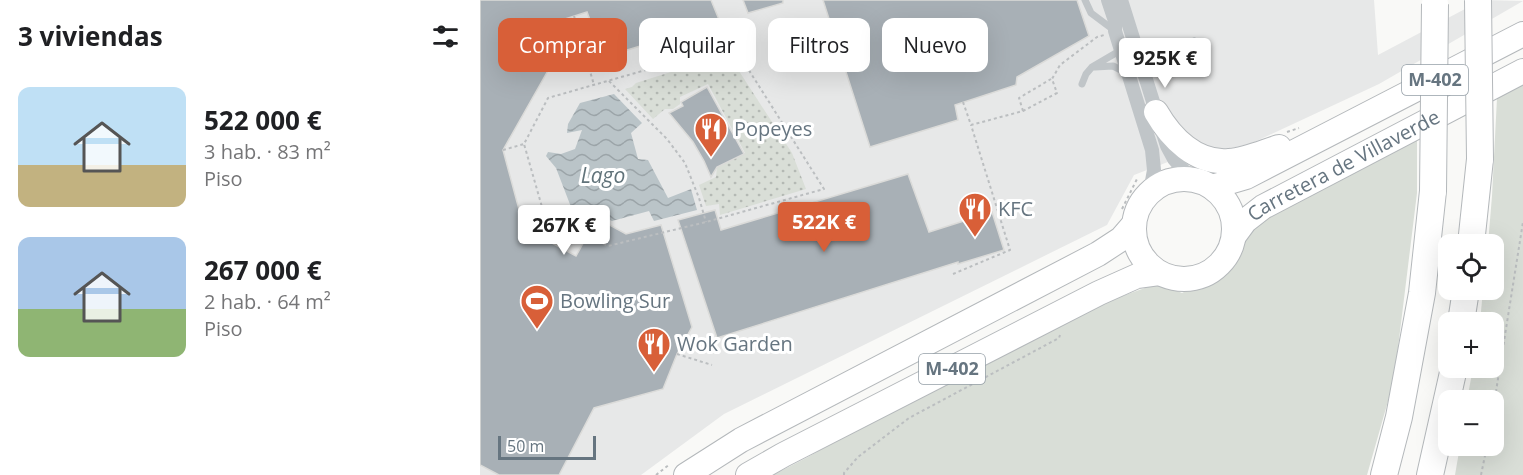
<!DOCTYPE html>
<html lang="es">
<meta charset="utf-8">
<style>
:root{--surface:#fff;--page:#f6f6f6;--text:#202124;--muted:#757577;--accent:#d85f38}
body{margin:0;font-family:"Open Sans",sans-serif;background:var(--page);color:var(--text);height:100vh;display:flex;flex-direction:column;font-size:22px;white-space:nowrap}
*{box-sizing:border-box;margin:0}
p{font-size:20px;color:var(--muted)}
.icon{flex:none;width:33px;height:33px;fill:none;stroke:currentColor;stroke-width:2;stroke-linecap:round;stroke-linejoin:round}
.map{position:relative;flex:1;overflow:hidden}
.sheet{display:flex;flex-direction:column;background:var(--surface);width:480px}
.sheet>*{flex:none}
.banner{position:absolute;left:18px;top:18px;width:570px;height:54px;display:flex;gap:12px}
.buttons{position:absolute;left:958px;top:234px;display:grid;gap:12px}
.buttons a{display:grid;place-items:center;width:66px;height:66px;border-radius:12px;background:var(--surface);box-shadow:0 6px 24px #0002;font-size:30px}
.scale{position:absolute;left:18px;bottom:15px;width:98px;box-sizing:border-box;padding-left:6px;border:3px solid #667580;border-top:0;font-size:16px;line-height:21px;white-space:nowrap;color:#667580;-webkit-text-stroke:4px #fff;paint-order:stroke}
.price{position:absolute;translate:-50% -51px;padding:0 14px;border-radius:6px;background:#fff;color:#222;font-size:20px;line-height:39px;filter:drop-shadow(0 2px 3px #0008)}
.price::after{content:'';position:absolute;left:50%;top:36px;width:18px;height:14px;margin-left:-9px;background:inherit;clip-path:polygon(0 0,100% 0,50% 100%)}
.price.current{background:var(--accent);color:#fff}
ul{padding:0;list-style:none}
li{display:flex;align-items:center;gap:18px;height:150px;padding:0 18px}
li span{display:grid;place-items:center;flex:none;width:168px;height:120px;border-radius:12px;color:#555}
li>.icon{margin-inline-start:auto}
span .icon{width:72px;height:72px;fill:#fffc;stroke-width:1}
li b{font-size:26px}
h2{display:flex;justify-content:space-between;align-items:center;height:72px;padding:0 18px;font-size:26px}
.pill{padding:0 21px;border-radius:12px;background:var(--surface);box-shadow:0 6px 24px #0002;font-size:21px;line-height:54px}
.pill.current{background:var(--accent);color:#fff}
main{display:flex;flex:1;min-height:0}
.map>svg:first-child{display:block}
.built{fill:#e7e8e8}
.grass{fill:#d9ded7}
.park{fill:url(#park-dots)}
.water{fill:url(#water-waves)}
.building{fill:#a8b0b6;stroke:#dbdbd9;stroke-width:1.5}
.lines{fill:none;stroke-linecap:round;stroke-linejoin:round}
.trunk-casing{stroke:#b4b8bb;stroke-width:26}
.motorway-casing{stroke:#b4b8bb;stroke-width:28}
.path{stroke:#bbbec0;stroke-width:2;stroke-dasharray:3 3;stroke-linecap:butt}
.service{stroke:#c0c5c8;stroke-width:7}
.minor{stroke:#c0c5c8;stroke-width:14}
.trunk{stroke:#fff;stroke-width:24}
.motorway{stroke:#fff;stroke-width:26}
.motorway-bridge-casing{stroke:#b4b8bb;stroke-width:28;stroke-linecap:butt}
.motorway-bridge{stroke:#fff;stroke-width:26}
.labels{text-anchor:middle;stroke-width:6;stroke-linejoin:round;paint-order:stroke}
.shield{fill:#fff;stroke:#949ea6;stroke-width:1.5}
.shield-label{font-size:18px;font-weight:bold;fill:#667580}
.poi-label{font-size:20px;fill:#667580;stroke:#fff;text-anchor:start}
.street-label{font-size:20px;fill:#667580;stroke:#fff}
.water-label{font-size:21px;font-style:italic;fill:#61737a;stroke:#fff}
</style>
<main>
<section class="sheet">
<h2>3 viviendas<svg class="icon" aria-label="filters" viewBox="0 0 24 24"><path d="M4 7h16M4 17h16"/><circle cx="9" cy="7" r="2"/><circle cx="15" cy="17" r="2"/></svg></h2>
<ul>
<li><span style="background:linear-gradient(#bfe0f5 65%,#c2b280 0)"><svg class="icon" aria-label="home" viewBox="0 0 24 24"><path d="M3 11l9-7 9 7M6 9v11h12V9"/></svg></span><div><b>522 000 €</b><p>3 hab. · 83 m²</p><p>Piso</p></div></li>
<li><span style="background:linear-gradient(#a9c7e8 60%,#8fb573 0)"><svg class="icon" aria-label="home" viewBox="0 0 24 24"><path d="M3 11l9-7 9 7M6 9v11h12V9"/></svg></span><div><b>267 000 €</b><p>2 hab. · 64 m²</p><p>Piso</p></div></li>
</ul>
</section>
<div class="map">
<svg width="1043" height="475" viewBox="0 0 1043 475">
<defs>
<pattern id="park-dots" width="8" height="8" patternUnits="userSpaceOnUse" patternTransform="scale(1.5)"><rect width="8" height="8" fill="#d9ded7"/><path d="M2 2h.1M6 6h.1" fill="none" stroke="#b4b9b4" stroke-width="1.8" stroke-linecap="round"/></pattern>
<pattern id="water-waves" width="16" height="10" patternUnits="userSpaceOnUse" patternTransform="scale(1.5)"><rect width="16" height="10" fill="#bac4c8"/><path d="M0 5q4-4 8 0t8 0" fill="none" stroke="#9ba4a8"/></pattern>
</defs>
<rect width="100%" height="100%" fill="#f9f9f7"/>
<!-- built -->
<path class="built" d="M0,0H894L898,55L1002,0L1043,1L899,84L768,145L706,155L654,175L627,225L244,414L161,475H0Z"/>
<!-- grass -->
<path class="grass" d="M1043,85V475H975L980,446H1014V400H987L993,368H1014V322H1000L1003,290H1014V244H1008L1012,196L1017,98Z
M937,136V193L914,380L887,475H293L328,457L433,396L617,305L679,283L702,293L739,274L763,239L790,213Z"/>
<!-- park -->
<path class="park" d="M248,54L312,153L326,189L240,215L239,204L226,206L219,185L236,177L237,167L265,153L228,84L200,97V104L193,109H185L173,119L145,89L152,87L156,83Z"/>
<!-- water -->
<path class="water" d="M134,94L162,123L151,133L158,159L168,160L188,198L211,189L217,210L174,221L169,211L132,221L118,214L108,218L91,207L76,168L66,156L68,152L81,154L95,149L102,130L87,133L88,124L100,103Z"/>
<!-- building -->
<path class="building" d="M0,0H231L240,22L124,57L107,12L82,20L87,37L23,150L44,228L96,256L117,218L146,234L181,225L212,327L197,354L183,389L114,408L79,475H19L0,465Z
M263,0H303V3L268,13Z
M343,0H597L609,36L537,77L536,85L475,105L478,120L390,147Z
M227,87L264,154L237,167L231,177L224,161L213,142L189,113L203,106L201,102Z
M428,174L449,232L512,212L524,250L478,264V262L237,338L198,220L235,210L241,230Z"/>
<g class="lines">
<!-- trunk casing -->
<g class="trunk-casing">
<g id="trunk">
<path d="M676,112C691,138 716,164 749,161C766,160 783,152 799,147"/>
<circle cx="704" cy="229" r="50"/>
<path d="M732,187L766,177L1043,34"/>
<path id="s1" d="M754,236L765,221L783,207L1043,71"/>
<path d="M206,475L261,440L618,254L641,239L654,224"/>
<path d="M268,475L303,455L619,293L657,276L679,273"/>
</g>
</g>
<!-- motorway casing -->
<g class="motorway-casing">
<path id="motorway" d="M991,244L1000,159
M981,322L986,290
M904,475L919,417L942,293L953,191
M950,475L974,368"/>
</g>
<!-- path -->
<path class="path" d="M94,16L114,85
M253,45L344,189L226,222L128,246L64,214L44,144L68,98Z
M129,81L187,139L205,163L219,198L226,222
M483,102L491,125L543,111L577,93L572,79L580,65L617,37L624,35
M543,111L539,98L571,79
M807,132L819,128
M23,150L44,144
M642,209L658,177
M473,274L530,250L491,125
M197,354L232,365
M1014,404L1043,222
M176,475L190,464
M364,475V473L378,457L429,418L579,338L580,335
M1001,475L1007,446"/>
<!-- service -->
<path class="service" d="M605,0L611,13L635,31
M615,67L633,66L647,73
M666,74C667,69 669,64 672,60C679,51 703,47 714,41
M602,84L606,74L612,67L641,50"/>
<!-- minor -->
<path class="minor" d="M628,0L635,21V31L672,150L674,170L670,192
M641,0L687,146L694,159L711,179"/>
<!-- trunk -->
<use href="#trunk" class="trunk"/>
<!-- motorway -->
<use href="#motorway" class="motorway"/>
<!-- motorway-bridge casing -->
<g class="motorway-bridge-casing">
<path id="motorway-bridge" d="M998,0L1000,159
M953,191L955,4"/>
</g>
<!-- motorway-bridge -->
<use href="#motorway-bridge" class="motorway-bridge"/>
</g>
<!-- icons -->
<defs>
<g id="restaurant-pin" transform="scale(1.725)"><path d="M0 17L-7.5 6A9.5 9.5 0 1 1 7.5 6Z" fill="#d85f38" stroke="#fff"/><path d="M-5-6h1v4h1v-4h1v4h1v-4h1v5L-1.5 .5V6h-2V.5L-5-1ZM5-6V6H3V1.5H1.5Q1.5-4 5-6Z" fill="#fff"/></g>
<g id="stadium-pin" transform="scale(1.725)"><path d="M0 17L-7.5 6A9.5 9.5 0 1 1 7.5 6Z" fill="#d85f38" stroke="#fff"/><path d="M0-5a6.5 5 0 1 0 0 10a6.5 5 0 1 0 0-10ZM-3.5-1.8h7v3.6h-7Z" fill="#fff"/></g>
</defs>
<g fill-rule="evenodd">
<use href="#restaurant-pin" x="231" y="129"/>
<use href="#restaurant-pin" x="495" y="209"/>
<use href="#stadium-pin" x="57" y="301"/>
<use href="#restaurant-pin" x="174" y="344"/>
</g>
<g class="labels">
<!-- shield labels -->
<g class="shield">
<rect x="922" y="65" width="66" height="30" rx="4.5"/>
<rect x="439" y="354" width="66" height="30" rx="4.5"/>
</g>
<g class="shield-label">
<text x="955" y="86">M-402</text>
<text x="472" y="375">M-402</text>
</g>
<!-- poi labels -->
<g class="poi-label">
<text x="254" y="136">Popeyes</text>
<text x="518" y="216">KFC</text>
<text x="80" y="308">Bowling Sur</text>
<text x="197" y="351">Wok Garden</text>
</g>
<!-- street labels -->
<g class="street-label">
<text dy="7" stroke="none"><textPath href="#s1" startOffset="132">Carretera de Villaverde</textPath></text>
</g>
<!-- water labels -->
<g class="water-label">
<text x="123" y="183">Lago</text>
</g>
</g>
</svg>
<div class="buttons">
<a><svg class="icon" aria-label="locate" viewBox="0 0 24 24"><circle cx="12" cy="12" r="6"/><path d="M12 2v4M12 18v4M2 12h4M18 12h4"/></svg></a>
<a>+</a>
<a>−</a>
</div>
<div class="scale">50 m</div>
<b class="price" style="left:685px;top:89px">925K €</b>
<b class="price current" style="left:344px;top:253px">522K €</b>
<b class="price" style="left:84px;top:256px">267K €</b>
<div class="banner">
<a class="pill current">Comprar</a>
<a class="pill">Alquilar</a>
<a class="pill">Filtros</a>
<a class="pill">Nuevo</a>
</div>
</div>
</main>
